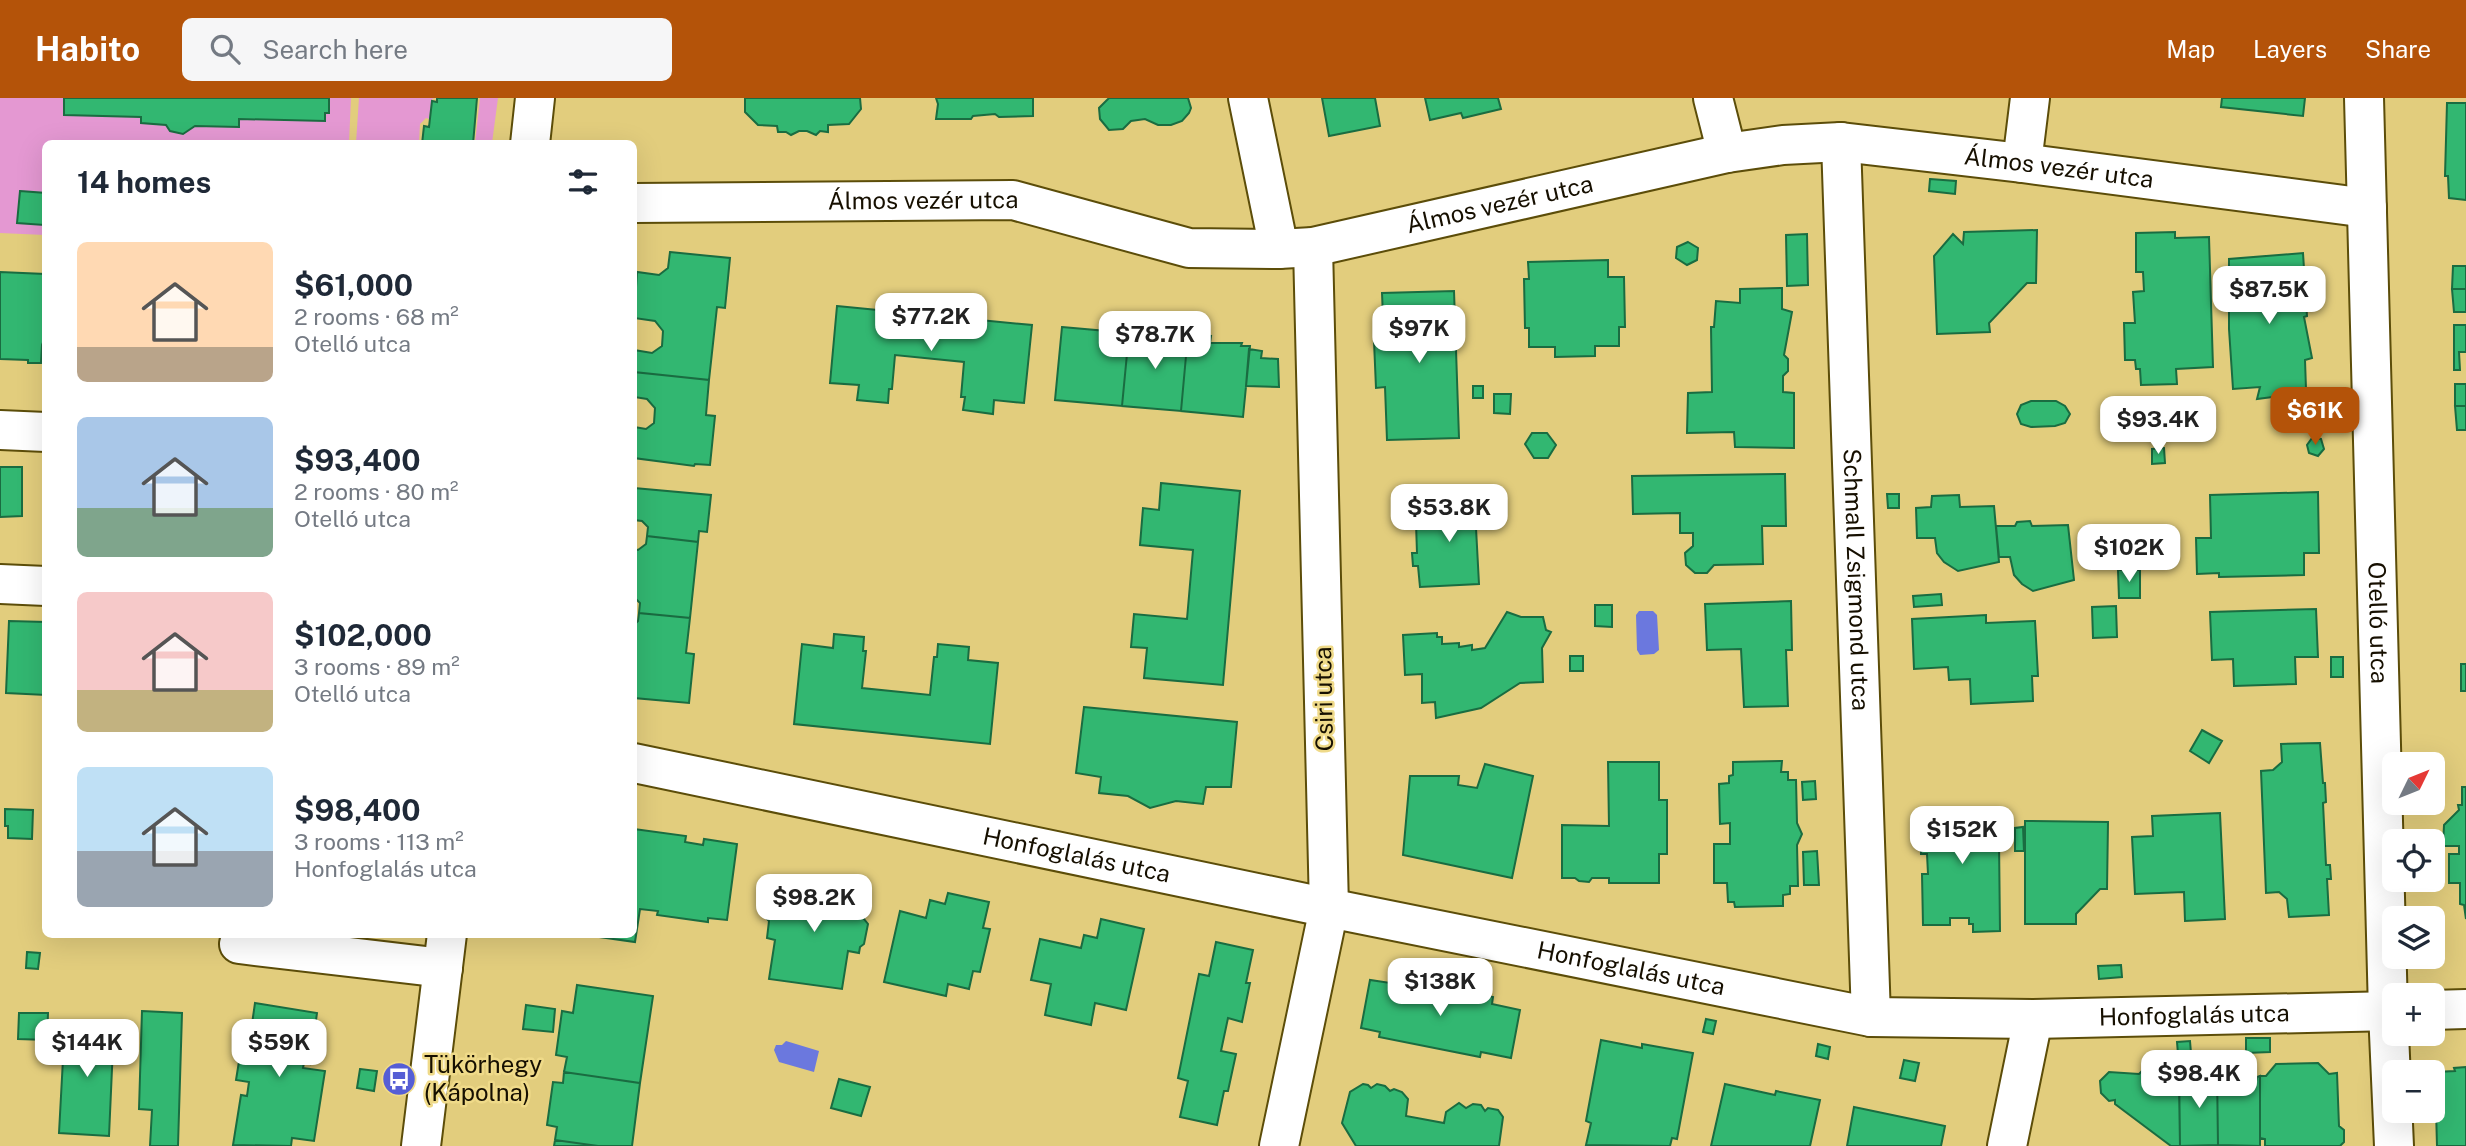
<!DOCTYPE html>
<meta charset="utf-8">
<style>
:root{--surface:#fff;--page:#f6f6f7;--text:#1f2937;--muted:#747a83;--accent:#b45309}
body{margin:0;font-family:"Public Sans",sans-serif;background:var(--page);color:var(--text);height:100vh;display:flex;flex-direction:column;font-size:26px;white-space:nowrap}
*{box-sizing:border-box;margin:0}
p{font-size:23px;color:var(--muted)}
.icon{flex:none;width:38px;height:38px;fill:none;stroke:currentColor;stroke-width:2;stroke-linecap:round;stroke-linejoin:round}
.map{position:relative;flex:1;overflow:hidden}
.panel{position:absolute;left:42px;top:42px;width:595px;height:798px;display:flex;flex-direction:column;background:var(--surface);border-radius:10px;box-shadow:0 7px 28px #0002}
.panel>*{flex:none}
.needle{width:46px;rotate:47deg}
.tools{position:absolute;left:2382px;top:654px;display:grid;gap:14px}
.tools a{display:grid;place-items:center;width:63px;height:63px;border-radius:10px;background:var(--surface);box-shadow:0 7px 28px #0002;font-size:35px}
.price{position:absolute;translate:-50% -60px;padding:0 16px;border-radius:14px;background:#fff;color:#222;font-size:23px;line-height:46px;filter:drop-shadow(0 2px 4px #0008)}
.price::after{content:'';position:absolute;left:50%;top:42px;width:21px;height:16px;margin-left:-10px;background:inherit;clip-path:polygon(0 0,100% 0,50% 100%)}
.price.active{background:var(--accent);color:#fff}
ul{padding:0;list-style:none}
li{display:flex;align-items:center;gap:21px;height:175px;padding:0 35px}
li span{display:grid;place-items:center;flex:none;width:196px;height:140px;border-radius:10px;color:#555}
li>.icon{margin-inline-start:auto}
span .icon{width:84px;height:84px;fill:#fffc;stroke-width:1}
li b{font-size:30px}
h2{display:flex;justify-content:space-between;align-items:center;height:84px;padding:0 35px;font-size:30px}
header{display:flex;align-items:center;gap:42px;box-sizing:border-box;height:98px;padding:0 35px;background:var(--accent);color:#fff}
header strong{font-size:33px}
nav{display:flex;gap:38px;margin-inline-start:auto;font-size:24px}
.search{width:490px;height:63px;background:var(--page);display:flex;align-items:center;gap:18px;box-sizing:border-box;padding:0 24px;border-radius:10px;color:var(--muted);font-size:26px}
.map>svg:first-child{display:block}
.green{fill:#e498d2}
.water{fill:#6b78de}
.building{fill:#32b771;stroke:#1a6c41;stroke-width:2}
.lines{fill:none;stroke-linecap:round;stroke-linejoin:round}
.minor-casing{stroke:#5c4d09;stroke-width:42}
.minor{stroke:#fff;stroke-width:38}
.labels{text-anchor:middle;stroke-width:5;stroke-linejoin:round;paint-order:stroke}
.street-label{font-size:24px;fill:#160f00;stroke:#efda89}
.poi-label{font-size:24px;fill:#160f00;stroke:#efda89;text-anchor:start}
</style>
<header>
<strong>Habito</strong>
<div class="search"><svg class="icon" aria-label="search" viewBox="0 0 24 24"><circle cx="10" cy="10" r="6"/><path d="M15 15l6 6"/></svg>Search here</div>
<nav><a>Map</a><a>Layers</a><a>Share</a></nav>
</header>
<div class="map">
<svg width="2466" height="1048" viewBox="0 0 2466 1048">
<rect width="100%" height="100%" fill="#e2cd7d"/>
<!-- green -->
<path class="green" d="M0,0H351L349,45L46,46L45,137L0,135Z
M359,0H435L432,1L429,21L426,20L420,26L419,45H356Z
M480,0H498L492,45H475Z"/>
<!-- water -->
<path class="water" d="M1639,513H1653L1657,517L1659,552L1654,556L1640,557L1637,552L1636,517Z
M786,943L819,953L814,974L779,964L774,952L776,947H782Z"/>
<!-- building -->
<path class="building" d="M64,0H329V15H325V23L239,21V29L195,28L183,36L170,33L166,27L141,25V19L64,17Z
M437,0H477L473,46H422L424,28L429,29L432,3L437,4Z
M745,0H860L861,11L849,26L828,27V34L820,33L816,37L807,33H799L791,37L786,34H778L777,28L758,27L745,14Z
M936,0H1033V18L999,19L995,16L973,18L971,21H936L938,6Z
M1109,0H1188L1191,10L1189,15L1182,23L1171,27H1158L1145,21L1131,23L1123,31L1109,32L1100,21L1099,10Z
M1322,0H1375L1380,28L1329,38Z
M1425,0H1498L1501,11L1463,20L1461,15L1430,22Z
M2222,0H2305L2303,18L2221,9Z
M2447,5H2466V102L2449,100L2448,78H2445Z
M1930,81L1956,83L1955,96L1929,93Z
M20,93L46,95L44,127L17,125Z
M2037,132L2036,185H2027L1989,225L1990,234L1937,236L1934,158L1953,136L1963,146L1964,134Z
M2175,134V140L2209,139L2213,269L2176,271L2177,286L2141,287L2140,271H2136L2135,262H2125L2124,225H2135L2133,194L2144,193L2143,174H2136V135Z
M1807,136L1808,187L1787,188L1786,137Z
M1688,144L1698,150L1697,162L1687,167L1676,160L1677,149Z
M670,154L730,160L725,210L717,209L709,282L634,274V252L652,255L662,248L663,233L655,223L634,220L637,174L659,177L668,170Z
M2303,155L2307,218L2304,219L2312,260L2305,262L2306,291L2299,310L2280,298L2257,301L2260,289L2233,291L2229,231V161Z
M1608,162V179H1624L1625,229H1619V248H1595V258L1555,259V249H1529V230H1525L1524,181H1529L1528,164Z
M2453,168H2466V191H2452Z
M0,174L45,176V239L42,247L41,265H28V262L0,261Z
M1782,190V211L1792,214L1784,257L1788,261V273L1783,278V294L1794,295V350L1735,349L1734,334L1687,335L1688,295L1712,294L1711,229H1714L1716,203L1740,205V191Z
M2452,191H2466V214H2454Z
M1454,193L1459,340L1387,342L1385,289L1376,290L1374,243H1384L1382,195Z
M837,208L1032,227L1024,305L994,302L993,316L963,312L965,299H961L964,264L895,257L892,291H889L888,305L857,302L859,287L830,285Z
M2454,227H2466V254H2459L2460,272H2454Z
M1062,229L1129,235L1122,308L1055,302Z
M1135,234L1169,239L1170,234L1188,236L1181,313L1122,308L1129,235L1135,236Z
M1188,236L1211,238L1210,245H1242L1241,248H1250L1243,319L1181,313Z
M1249,251L1262,253L1261,260L1278,261L1279,289L1246,288Z
M634,274L709,282L706,317L715,318L710,367L695,366L694,368L634,360V329L646,331L654,325L655,310L647,301L634,299Z
M2455,286H2466V308H2455Z
M1473,288H1483V300H1473Z
M1494,296H1511L1510,316L1494,315Z
M2031,303H2056L2065,308L2070,316L2065,325L2055,328L2031,329L2021,326L2017,316L2021,307Z
M2455,308H2466V332H2457Z
M1532,335H1547L1556,347L1548,360H1534L1525,346Z
M2312,340L2321,341L2324,351L2318,358L2309,355L2307,347Z
M2164,350L2165,365L2152,366V351Z
M0,369H22V418L0,419Z
M1785,376L1786,428H1762L1763,466L1714,467L1707,475H1695L1686,467L1685,455L1693,448V435H1680V415L1633,416L1632,378Z
M1161,385L1240,393L1223,587L1144,580L1147,550L1131,549L1134,516L1187,521L1193,452L1140,447L1143,410L1159,412Z
M634,390L711,397L707,434L699,433L698,444L647,438L648,429L642,423L634,422Z
M2318,394L2319,455H2304V477L2219,479V475L2197,476L2196,440H2211L2210,397Z
M1887,396H1899V410H1888Z
M1959,397L1960,409L1994,408L1999,464L1958,473L1944,464L1937,455L1935,440H1917L1916,410L1931,409L1932,398Z
M1481,402L1483,429L1476,430L1479,486L1420,489L1418,468H1413L1412,455H1417L1416,425H1428L1427,405Z
M2030,423L2032,428L2068,427L2074,482L2033,493L2022,486L2014,477L2010,459H1999L1996,428H2015L2017,424Z
M647,438L698,444L690,520L639,515L640,505L634,499V451L638,452L646,446Z
M2118,472H2140V500H2119Z
M1941,496L1942,507L1914,509L1913,498Z
M1791,503L1792,552H1786L1788,608L1744,609L1741,551L1707,552L1705,506Z
M1595,507H1612V529L1595,528Z
M2116,508L2117,539L2093,540L2092,509Z
M2316,511L2318,559H2295L2296,586L2234,588L2233,561L2212,562L2210,514Z
M1507,514L1521,519H1543L1546,532L1551,534L1542,550L1543,584L1520,585L1481,610L1436,620L1435,604L1422,605V576L1405,577L1403,537L1437,535V539H1442V546L1459,545V549L1472,547V552L1485,550Z
M639,515L690,520L686,555L694,556L689,605L634,600V527L638,523Z
M1986,517V525L2035,523L2038,578H2032L2033,603L1971,606L1970,581L1949,582L1948,569L1914,571L1912,521Z
M9,523L46,524V597L6,595Z
M834,536L864,539L863,553H866L862,590L930,597L934,559H937L938,546L969,549L968,562L998,565L990,646L794,626L802,546L833,550Z
M1570,558H1583V573H1570Z
M2331,559H2343V579H2331Z
M2461,566H2466V593H2461Z
M1084,609L1237,624L1231,689H1206L1203,706L1176,703L1150,710L1128,698L1099,695L1101,679L1076,675Z
M2202,632L2222,643L2209,665L2190,653Z
M2320,645L2323,685H2325L2326,704L2323,705L2326,767H2330L2331,781H2327L2329,817L2289,819L2287,801L2279,794L2266,795L2261,673L2273,672L2282,664L2281,646Z
M1782,663L1781,674H1788V682H1796L1797,725L1802,736L1797,747L1798,788H1790V796L1783,797V808L1735,809L1734,804H1728L1727,785H1714V746H1730V725L1720,726L1719,686L1729,685V678L1733,677V664Z
M1608,664H1659V702H1667V756H1659V785H1609V780H1592L1589,784L1579,783L1575,780H1562V727L1609,728Z
M1485,666L1533,678L1512,780L1403,757L1410,678H1459L1458,687L1477,690Z
M1815,683L1816,701L1803,702L1802,684Z
M2462,689H2466V821L2464,807L2460,806V785H2449V756H2459V748H2443L2444,727L2459,712L2458,707H2462Z
M1998,710V723H2011V741L1999,742L2000,833L1973,834V826H1969V820H1950V827H1923L1922,776H1928L1927,756H1921L1920,711Z
M5,711L33,712L32,741L8,740V728H5Z
M2220,715L2225,821L2185,823L2184,794L2135,796L2132,739L2153,738L2152,718Z
M2025,723L2108,724L2107,791H2100L2076,816V826H2025Z
M2023,729L2024,753H2015V730Z
M634,731L686,738L685,744L703,747L704,741L737,746L727,822L708,820V824L657,817L658,813L640,811L635,844L578,836H634Z
M1817,753L1819,787H1804L1803,754Z
M775,782L804,787V793L836,798L837,791L868,796L864,821L868,826L864,846L860,849L859,855L848,853L842,891L769,881L775,842L767,840L769,823L765,819L769,798L774,794Z
M948,795L989,804L983,830L990,831L980,874L973,873L969,891L948,886L946,898L884,884L900,813L926,820L930,802L945,806Z
M1101,821L1144,831L1126,912L1095,905L1091,927L1045,917L1051,886L1031,882L1040,841L1081,850L1084,837L1097,840Z
M1216,844L1253,852L1246,885H1250L1242,924L1228,920L1221,953L1236,956L1228,993H1224L1217,1027L1180,1019L1188,983L1178,980L1199,876L1209,878Z
M27,854L40,855L38,871L26,870Z
M2121,867L2122,879L2099,881L2098,868Z
M1392,878L1493,899L1492,906L1520,912L1511,960L1481,954L1480,959L1379,939L1380,934L1361,930L1370,882L1390,885Z
M577,887L653,898L640,985L564,974L567,959L556,957L562,913L573,915Z
M255,905L317,915L310,966L304,965L303,970L325,973L314,1043L292,1040L291,1048L233,1047L241,997L247,998L249,984L236,982L243,939L250,940Z
M526,907L555,911L553,934L523,931Z
M142,913L182,915L178,1048H150L152,1012L139,1011Z
M19,915H48L47,942L18,941Z
M1706,921L1716,923L1713,936L1703,934Z
M65,924L114,926L109,1038L59,1035Z
M2246,940H2270V954L2246,955Z
M1601,942L1642,950V946L1693,955L1677,1041L1672,1040L1670,1048L1586,1047L1591,1025L1586,1023Z
M2190,943L2191,955L2178,956L2177,944Z
M1818,946L1830,949L1828,961L1816,958Z
M1904,962L1919,965L1915,983L1900,980Z
M2318,965L2329,976L2337,975L2339,1028L2344,1032V1044L2340,1048H2265V1041L2260,1040V978H2266L2276,966Z
M2148,967H2179L2180,1048H2171L2115,1006V1002L2109,1003L2101,995L2100,983L2109,974L2139,976Z
M2466,969V1048H2437L2435,974L2455,973L2454,970Z
M360,971L377,973L374,993L357,990Z
M2217,973L2238,974L2250,984H2256L2257,979L2260,978V1048L2218,1047Z
M2217,973L2218,1047L2180,1048L2179,986H2187L2197,974Z
M564,974L640,985L632,1048H598L555,1042L557,1029L547,1027L553,984L563,985Z
M839,981L870,989L861,1018L831,1010Z
M1363,986L1368,987L1371,990L1377,986L1385,988L1390,993L1394,991L1402,994L1408,1001L1406,1018L1444,1025L1446,1014L1459,1005L1466,1010L1473,1006L1481,1007L1485,1013L1488,1010L1498,1012L1503,1019L1499,1048H1356L1342,1025L1350,994Z
M1725,986L1775,997L1776,993L1820,1002L1810,1048H1711Z
M1854,1009L1945,1028L1941,1048H1847Z
M555,1042L598,1048H554Z"/>
<g class="lines">
<!-- minor casing -->
<g class="minor-casing">
<g id="minor">
<path d="M1248,0L1279,151"/>
<path d="M1713,0L1727,55"/>
<path id="s1" d="M2364,0L2388,913L2394,1048"/>
<path id="s2" d="M1841,44L1871,919"/>
<path d="M530,46L535,0"/>
<path d="M2022,65L2030,0"/>
<path id="s3" d="M634,105L1013,102L1189,150L1279,151L1313,149L1727,55L1783,47L1841,44L2022,65L2367,110"/>
<path d="M0,332L46,334"/>
<path d="M0,486L46,488"/>
<path id="s4" d="M634,665L1329,810L1871,919L2033,921L2394,913"/>
<path d="M239,846L443,870"/>
<path d="M2432,912L2466,911"/>
<path d="M421,1048L447,836"/>
<path d="M1279,1048L1329,810L1313,149"/>
<path d="M2007,1048L2033,921"/>
</g>
</g>
<!-- minor -->
<use href="#minor" class="minor"/>
</g>
<!-- icons -->
<defs>
<g id="bus-disc" transform="scale(1.75)"><circle r="9.5" fill="#555ed5" stroke="#efda89"/><path d="M-5-6H5V4H4V6H2V4H-2V6H-4V4H-5ZM-3.5-4V0h7V-4ZM-3.5 1.2v1.5H-2V1.2ZM2 1.2v1.5H3.5V1.2Z" fill="#fff"/></g>
</defs>
<g fill-rule="evenodd">
<use href="#bus-disc" x="399" y="981"/>
</g>
<g class="labels">
<!-- street labels -->
<g class="street-label">
<text dy="8" stroke="none"><textPath href="#s3" startOffset="1444">Álmos vezér utca</textPath></text>
<text dy="8" stroke="none"><textPath href="#s3" startOffset="289">Álmos vezér utca</textPath></text>
<text dy="8" stroke="none"><textPath href="#s3" startOffset="877">Álmos vezér utca</textPath></text>
<text dy="8" stroke="none"><textPath href="#s2" startOffset="438">Schmall Zsigmond utca</textPath></text>
<text dy="8" stroke="none"><textPath href="#s1" startOffset="525">Otelló utca</textPath></text>
<text transform="translate(1324 601) rotate(-91)" y="8">Csiri utca</text>
<text dy="8" stroke="none"><textPath href="#s4" startOffset="452">Honfoglalás utca</textPath></text>
<text dy="8" stroke="none"><textPath href="#s4" startOffset="1018">Honfoglalás utca</textPath></text>
<text dy="8" stroke="none"><textPath href="#s4" startOffset="1586">Honfoglalás utca</textPath></text>
</g>
<!-- poi labels -->
<g class="poi-label">
<text x="424" y="975">Tükörhegy<tspan x="424" dy="28">(Kápolna)</tspan></text>
</g>
</g>
</svg>
<div class="tools">
<a><svg class="needle" viewBox="-14 -14 28 28"><path d="M0-13l5 13h-10z" fill="#e53935"/><path d="M0 13l5-13h-10z" fill="#747a83"/></svg></a>
<a><svg class="icon" aria-label="locate" viewBox="0 0 24 24"><circle cx="12" cy="12" r="6"/><path d="M12 2v4M12 18v4M2 12h4M18 12h4"/></svg></a>
<a><svg class="icon" aria-label="layers" viewBox="0 0 24 24"><path d="M12 4l9 5-9 5-9-5zM3 14l9 5 9-5"/></svg></a>
<a>+</a>
<a>−</a>
</div>
<b class="price" style="left:2269px;top:228px">$87.5K</b>
<b class="price" style="left:931px;top:255px">$77.2K</b>
<b class="price" style="left:1419px;top:267px">$97K</b>
<b class="price" style="left:1155px;top:273px">$78.7K</b>
<b class="price active" style="left:2315px;top:349px">$61K</b>
<b class="price" style="left:2158px;top:358px">$93.4K</b>
<b class="price" style="left:1449px;top:446px">$53.8K</b>
<b class="price" style="left:2129px;top:486px">$102K</b>
<b class="price" style="left:1962px;top:768px">$152K</b>
<b class="price" style="left:814px;top:836px">$98.2K</b>
<b class="price" style="left:1440px;top:920px">$138K</b>
<b class="price" style="left:87px;top:981px">$144K</b>
<b class="price" style="left:279px;top:981px">$59K</b>
<b class="price" style="left:2199px;top:1012px">$98.4K</b>
<section class="panel">
<h2>14 homes<svg class="icon" aria-label="filters" viewBox="0 0 24 24"><path d="M4 7h16M4 17h16"/><circle cx="9" cy="7" r="2"/><circle cx="15" cy="17" r="2"/></svg></h2>
<ul>
<li><span style="background:linear-gradient(#ffd9b3 75%,#b9a48a 0)"><svg class="icon" aria-label="home" viewBox="0 0 24 24"><path d="M3 11l9-7 9 7M6 9v11h12V9"/></svg></span><div><b>$61,000</b><p>2 rooms · 68 m²</p><p>Otelló utca</p></div></li>
<li><span style="background:linear-gradient(#a9c7e8 65%,#7fa58c 0)"><svg class="icon" aria-label="home" viewBox="0 0 24 24"><path d="M3 11l9-7 9 7M6 9v11h12V9"/></svg></span><div><b>$93,400</b><p>2 rooms · 80 m²</p><p>Otelló utca</p></div></li>
<li><span style="background:linear-gradient(#f6c9c9 70%,#c2b280 0)"><svg class="icon" aria-label="home" viewBox="0 0 24 24"><path d="M3 11l9-7 9 7M6 9v11h12V9"/></svg></span><div><b>$102,000</b><p>3 rooms · 89 m²</p><p>Otelló utca</p></div></li>
<li><span style="background:linear-gradient(#bfe0f5 60%,#9aa5b1 0)"><svg class="icon" aria-label="home" viewBox="0 0 24 24"><path d="M3 11l9-7 9 7M6 9v11h12V9"/></svg></span><div><b>$98,400</b><p>3 rooms · 113 m²</p><p>Honfoglalás utca</p></div></li>
</ul>
</section>
</div>
